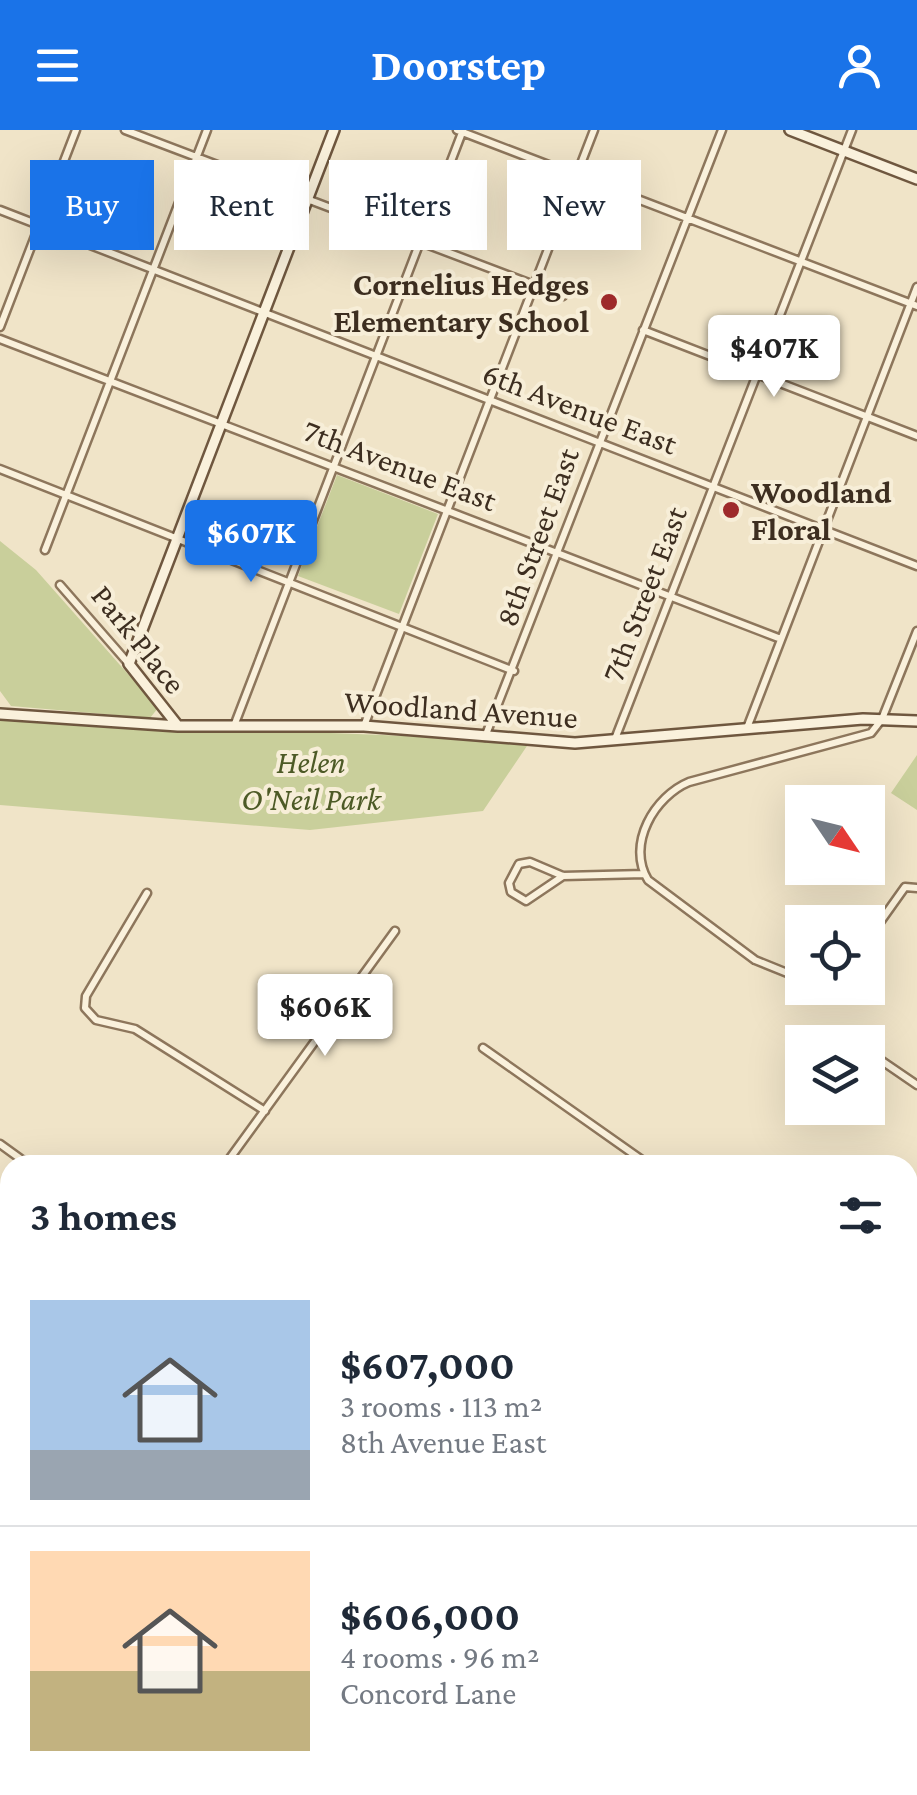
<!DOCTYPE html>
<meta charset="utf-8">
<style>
:root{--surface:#fff;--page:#f6f6f7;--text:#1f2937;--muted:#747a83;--line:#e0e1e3;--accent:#1a73e8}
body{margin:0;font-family:"Crimson Pro",serif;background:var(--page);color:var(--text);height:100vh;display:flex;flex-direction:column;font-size:38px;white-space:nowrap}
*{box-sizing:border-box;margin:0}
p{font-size:32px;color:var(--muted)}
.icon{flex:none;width:55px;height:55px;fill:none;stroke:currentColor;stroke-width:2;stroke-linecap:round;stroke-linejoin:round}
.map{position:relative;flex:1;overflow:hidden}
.sheet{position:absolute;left:0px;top:1025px;width:918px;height:640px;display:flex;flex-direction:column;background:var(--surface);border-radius:30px 30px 0 0;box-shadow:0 10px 40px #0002}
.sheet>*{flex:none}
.top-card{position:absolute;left:30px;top:30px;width:858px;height:90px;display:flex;gap:20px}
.needle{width:65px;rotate:125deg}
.controls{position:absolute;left:785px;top:655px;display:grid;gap:20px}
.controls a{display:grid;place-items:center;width:100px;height:100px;border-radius:0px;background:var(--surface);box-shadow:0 10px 40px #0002;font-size:50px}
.price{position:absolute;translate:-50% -85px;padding:0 22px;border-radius:10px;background:#fff;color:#222;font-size:32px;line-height:65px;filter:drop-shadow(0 2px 5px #0008)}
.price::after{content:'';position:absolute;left:50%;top:60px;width:30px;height:22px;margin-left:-15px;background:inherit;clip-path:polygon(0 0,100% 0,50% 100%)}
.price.selected{background:var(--accent);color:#fff}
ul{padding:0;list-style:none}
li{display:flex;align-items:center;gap:30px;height:250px;padding:0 30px}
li+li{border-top:2px solid var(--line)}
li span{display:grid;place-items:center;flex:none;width:280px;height:200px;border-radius:0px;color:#555}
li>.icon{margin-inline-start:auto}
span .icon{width:120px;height:120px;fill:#fffc;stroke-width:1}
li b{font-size:42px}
h2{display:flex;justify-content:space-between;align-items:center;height:120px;padding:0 30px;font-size:42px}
.chip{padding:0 35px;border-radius:0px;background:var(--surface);box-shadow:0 10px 40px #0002;font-size:35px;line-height:90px}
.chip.selected{background:var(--accent);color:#fff}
header{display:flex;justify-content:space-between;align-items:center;height:130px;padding:0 30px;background:var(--accent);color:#fff;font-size:45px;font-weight:700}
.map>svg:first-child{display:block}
.green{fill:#c9cf9b}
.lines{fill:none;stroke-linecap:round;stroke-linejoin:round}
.street-casing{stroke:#8d765c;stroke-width:11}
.secondary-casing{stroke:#6f573f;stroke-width:14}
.street{stroke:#faf1dc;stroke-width:6}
.secondary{stroke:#faf1dc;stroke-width:9}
.poi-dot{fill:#9e2a2b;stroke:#f7eed8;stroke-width:4}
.labels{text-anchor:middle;stroke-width:8;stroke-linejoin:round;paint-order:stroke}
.poi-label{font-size:32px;font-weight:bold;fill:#3d2e20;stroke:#f7eed8;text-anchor:end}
.street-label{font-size:32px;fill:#3d2e20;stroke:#f7eed8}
.park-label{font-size:32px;font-style:italic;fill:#4d5a26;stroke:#f7eed8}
</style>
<header><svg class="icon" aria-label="menu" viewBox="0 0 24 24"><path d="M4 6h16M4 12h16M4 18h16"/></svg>Doorstep<svg class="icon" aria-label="person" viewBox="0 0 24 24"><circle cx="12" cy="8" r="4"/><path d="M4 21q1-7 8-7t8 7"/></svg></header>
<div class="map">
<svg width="917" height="1665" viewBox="0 0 917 1665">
<rect width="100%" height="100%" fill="#f0e4c8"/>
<!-- green -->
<path class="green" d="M337,345L438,384L399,484L298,446Z
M0,411L36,440L158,578L150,588L11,576L0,561Z
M0,590C177,601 353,600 529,613L483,681L310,700L0,675Z
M917,625V680L891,663Z"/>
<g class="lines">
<!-- street casing -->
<g class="street-casing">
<path id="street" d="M125,0L563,166
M457,0L917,176
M0,80L917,436
M0,197L76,0
M643,200L917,306
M0,209L781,509
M0,339L514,541
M45,420L207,0
M60,455L129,534
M234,596L463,0
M364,596L594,0
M747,598L917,157
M485,607L722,0
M615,609L852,0
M563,746L526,771L511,762L509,753L519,734L530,732L563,746L644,744
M147,763L86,866L85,878L96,890L135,899L265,981
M868,809L905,757L917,758
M802,849L755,830L648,750C626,714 655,666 689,652L871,603L882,589L917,501
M483,918L649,1035
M882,931L917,955
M0,1014L29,1035
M225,1035L395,801
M908,1171L917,1173
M908,1442L917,1448
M792,1655L807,1665"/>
</g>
<!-- secondary casing -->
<g class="secondary-casing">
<path id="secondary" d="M790,0L917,49
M0,584L178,596H364L575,613L863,589L917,591
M178,596L129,534L334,0
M0,1278L10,1285
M541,1655L555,1665
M906,1665L917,1601"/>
</g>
<!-- street -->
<use href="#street" class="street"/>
<!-- secondary -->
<use href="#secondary" class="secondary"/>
</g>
<!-- markers -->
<g class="poi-dot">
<circle cx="609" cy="172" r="10"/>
<circle cx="731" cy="380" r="10"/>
</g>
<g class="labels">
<!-- poi labels -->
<g class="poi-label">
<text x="589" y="165">Cornelius Hedges<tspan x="589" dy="37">Elementary School</tspan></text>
<text x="751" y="373" text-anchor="start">Woodland<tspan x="751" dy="37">Floral</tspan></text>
</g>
<!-- street labels -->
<g class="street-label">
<text transform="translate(580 278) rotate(21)" y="11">6th Avenue East</text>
<text transform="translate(400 335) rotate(21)" y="11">7th Avenue East</text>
<text transform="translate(537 407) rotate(-70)" y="11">8th Street East</text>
<text transform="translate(644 464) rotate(-69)" y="11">7th Street East</text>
<text transform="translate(139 509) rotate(51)" y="11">Park Place</text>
<text transform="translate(461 579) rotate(4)" y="11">Woodland Avenue</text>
</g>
<!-- park labels -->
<g class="park-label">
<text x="311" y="643">Helen<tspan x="311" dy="37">O'Neil Park</tspan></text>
</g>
</g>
</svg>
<div class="controls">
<a><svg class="needle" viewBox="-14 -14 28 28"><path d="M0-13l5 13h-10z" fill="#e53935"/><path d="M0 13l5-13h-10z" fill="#747a83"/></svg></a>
<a><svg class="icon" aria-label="locate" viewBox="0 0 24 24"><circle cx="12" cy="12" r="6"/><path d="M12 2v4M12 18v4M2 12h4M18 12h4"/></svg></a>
<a><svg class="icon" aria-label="layers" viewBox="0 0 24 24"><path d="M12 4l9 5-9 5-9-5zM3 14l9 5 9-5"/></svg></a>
</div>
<b class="price" style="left:774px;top:270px">$407K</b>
<b class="price selected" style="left:251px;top:455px">$607K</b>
<b class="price" style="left:325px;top:929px">$606K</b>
<div class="top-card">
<a class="chip selected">Buy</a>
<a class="chip">Rent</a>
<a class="chip">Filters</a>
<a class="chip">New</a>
</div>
<section class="sheet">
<h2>3 homes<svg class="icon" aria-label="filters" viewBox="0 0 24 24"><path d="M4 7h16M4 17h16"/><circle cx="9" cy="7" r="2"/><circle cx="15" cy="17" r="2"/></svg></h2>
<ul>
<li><span style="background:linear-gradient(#a9c7e8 75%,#9aa5b1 0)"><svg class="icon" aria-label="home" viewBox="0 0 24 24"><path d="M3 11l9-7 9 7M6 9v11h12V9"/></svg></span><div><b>$607,000</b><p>3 rooms · 113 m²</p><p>8th Avenue East</p></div></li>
<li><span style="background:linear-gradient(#ffd9b3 60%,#c2b280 0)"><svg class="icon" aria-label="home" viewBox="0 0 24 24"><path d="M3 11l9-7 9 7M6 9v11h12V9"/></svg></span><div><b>$606,000</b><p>4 rooms · 96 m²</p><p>Concord Lane</p></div></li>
</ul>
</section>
</div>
